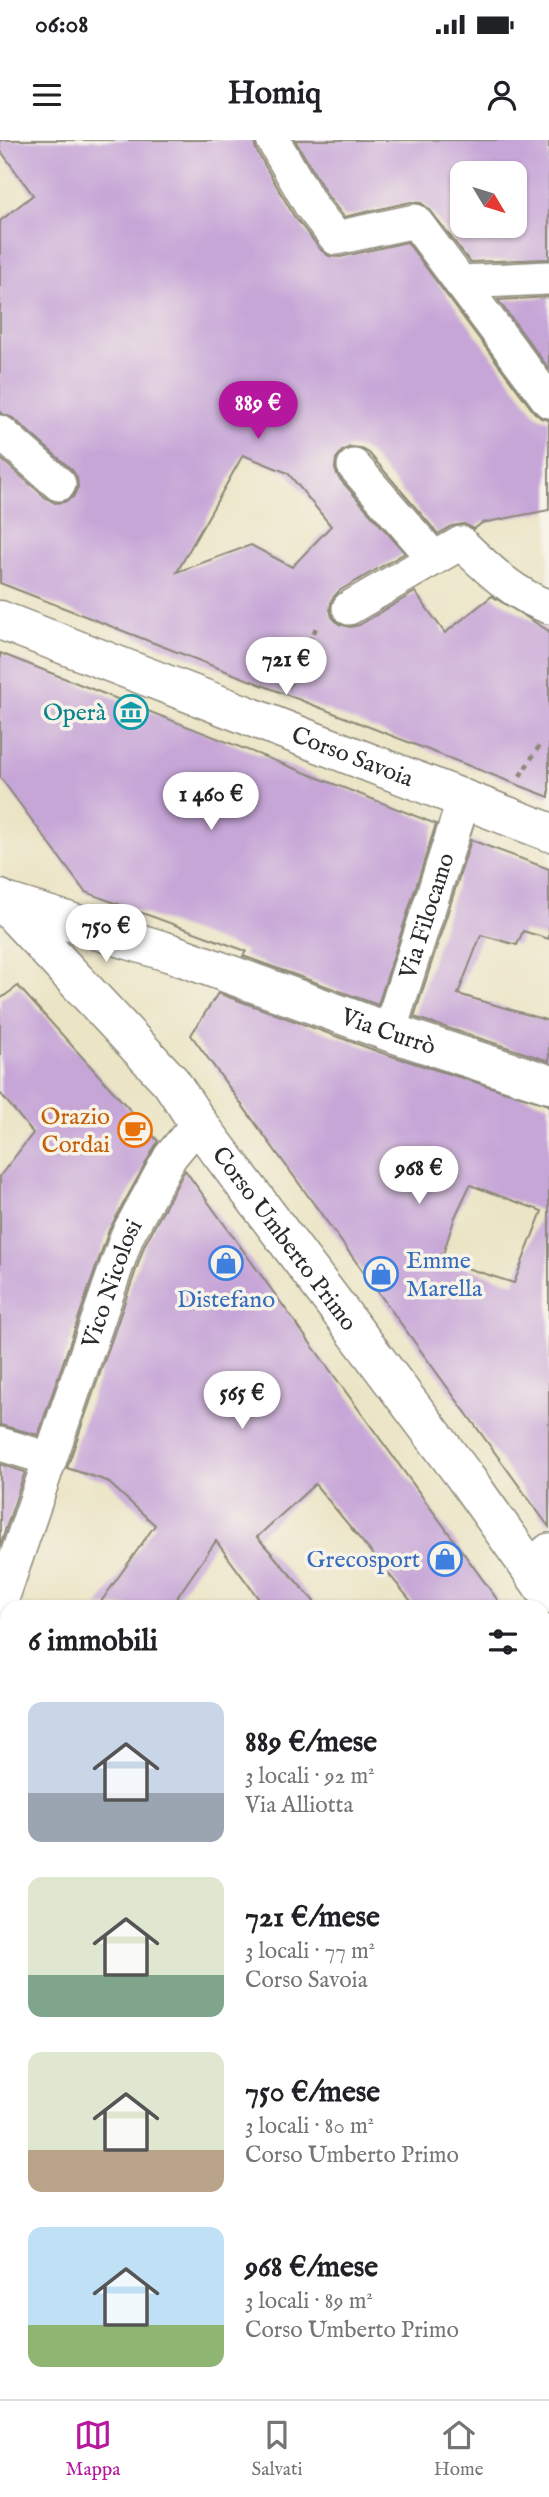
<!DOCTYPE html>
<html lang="it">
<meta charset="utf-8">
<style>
:root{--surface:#fff;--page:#f2f2f2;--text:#202124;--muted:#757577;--line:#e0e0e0;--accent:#b5179e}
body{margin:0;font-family:"IM FELL English",serif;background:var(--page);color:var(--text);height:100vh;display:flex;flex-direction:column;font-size:26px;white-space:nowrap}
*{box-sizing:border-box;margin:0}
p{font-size:23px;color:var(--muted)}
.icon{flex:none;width:38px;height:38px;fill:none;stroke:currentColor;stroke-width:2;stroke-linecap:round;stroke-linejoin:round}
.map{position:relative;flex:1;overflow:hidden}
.side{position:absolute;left:0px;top:1460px;width:550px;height:800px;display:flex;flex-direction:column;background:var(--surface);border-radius:21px 21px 0 0;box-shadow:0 2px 5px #0004}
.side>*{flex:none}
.needle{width:46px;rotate:128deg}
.controls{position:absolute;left:450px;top:21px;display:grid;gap:14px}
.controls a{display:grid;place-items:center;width:77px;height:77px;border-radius:14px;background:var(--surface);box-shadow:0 2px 5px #0004;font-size:35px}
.price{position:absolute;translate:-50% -60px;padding:0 16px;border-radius:24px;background:#fff;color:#222;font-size:23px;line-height:46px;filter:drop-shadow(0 2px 4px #0008)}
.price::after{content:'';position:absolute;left:50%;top:42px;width:21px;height:16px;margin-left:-10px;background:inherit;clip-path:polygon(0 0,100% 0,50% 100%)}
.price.current{background:var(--accent);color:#fff}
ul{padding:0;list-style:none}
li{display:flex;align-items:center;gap:21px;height:175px;padding:0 28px}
li span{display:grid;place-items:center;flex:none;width:196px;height:140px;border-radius:14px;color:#555}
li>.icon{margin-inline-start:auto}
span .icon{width:84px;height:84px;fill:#fffc;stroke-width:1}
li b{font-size:30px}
h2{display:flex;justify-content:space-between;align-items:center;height:84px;padding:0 28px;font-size:30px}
.status{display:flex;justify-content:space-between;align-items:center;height:49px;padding:0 35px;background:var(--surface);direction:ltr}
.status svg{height:19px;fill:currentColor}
header{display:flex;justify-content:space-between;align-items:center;height:91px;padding:0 28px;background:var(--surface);font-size:32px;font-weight:700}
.dock{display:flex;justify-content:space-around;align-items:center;height:98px;border-top:2px solid var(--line);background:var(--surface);font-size:19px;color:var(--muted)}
.dock a{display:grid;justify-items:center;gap:4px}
.dock .current{color:var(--accent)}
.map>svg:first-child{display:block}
.building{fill:#c6a5d7;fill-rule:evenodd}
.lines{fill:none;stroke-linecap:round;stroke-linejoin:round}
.pedestrian-casing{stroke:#8b8878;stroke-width:36}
.minor-casing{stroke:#8b8878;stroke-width:41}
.tertiary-casing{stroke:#8b8878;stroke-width:41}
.path{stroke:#8b8878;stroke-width:4.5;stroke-dasharray:5 5;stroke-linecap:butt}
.pedestrian{stroke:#fff;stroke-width:33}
.minor{stroke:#fff;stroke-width:38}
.tertiary{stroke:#fff;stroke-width:38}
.labels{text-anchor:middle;stroke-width:7;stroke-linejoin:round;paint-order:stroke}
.culture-label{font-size:24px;fill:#0d838f;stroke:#f7f3e8;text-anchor:end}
.street-label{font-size:24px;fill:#2b2b2b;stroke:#f7f3e8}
.food-label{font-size:24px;fill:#c56008;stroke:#f7f3e8;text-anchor:end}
.shop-label{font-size:24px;fill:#366cbe;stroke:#f7f3e8;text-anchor:start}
</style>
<div class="status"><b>06:08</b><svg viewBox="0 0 49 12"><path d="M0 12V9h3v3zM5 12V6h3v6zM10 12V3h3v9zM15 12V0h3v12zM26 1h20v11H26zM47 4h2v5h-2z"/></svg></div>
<header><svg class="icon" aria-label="menu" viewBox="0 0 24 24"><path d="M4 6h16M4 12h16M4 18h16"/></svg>Homiq<svg class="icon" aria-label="person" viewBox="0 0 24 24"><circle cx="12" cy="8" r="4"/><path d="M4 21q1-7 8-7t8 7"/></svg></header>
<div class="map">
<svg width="549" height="2259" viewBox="0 0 549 2259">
<rect width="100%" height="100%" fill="#f7f3e8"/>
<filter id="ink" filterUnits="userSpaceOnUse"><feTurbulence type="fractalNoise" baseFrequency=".0143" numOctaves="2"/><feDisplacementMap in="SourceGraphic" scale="14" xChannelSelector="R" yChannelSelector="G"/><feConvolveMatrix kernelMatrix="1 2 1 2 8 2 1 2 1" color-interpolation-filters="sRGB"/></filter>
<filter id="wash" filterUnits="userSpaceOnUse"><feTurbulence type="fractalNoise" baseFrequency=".00686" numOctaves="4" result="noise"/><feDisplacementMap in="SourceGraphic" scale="28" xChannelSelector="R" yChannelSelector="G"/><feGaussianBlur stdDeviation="1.57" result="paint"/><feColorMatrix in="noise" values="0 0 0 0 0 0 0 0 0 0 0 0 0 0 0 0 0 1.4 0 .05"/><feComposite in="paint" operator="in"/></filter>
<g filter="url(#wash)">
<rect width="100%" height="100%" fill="#ebe4c5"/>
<g id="blocks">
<!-- building -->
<path class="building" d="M0,0H254L256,10L294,76L321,110L329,116L340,117L407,102L534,272L541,278L549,280V370L482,383L474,389L464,384L452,386L438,394L369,313L360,308L350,307L342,311L336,319L335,329L339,338L405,413L339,451L332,459L330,469L332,477L339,484L350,487L359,485L415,452L445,493L492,456L549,491V657L0,443V318L46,358L55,363L64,362L73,357L78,347L77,337L72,330L13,278L0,273V81L33,55L0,10ZM243,315L288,333L331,386L292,427L251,405L177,432Z
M295,0H549V119L470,122L430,70L421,63L411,62L344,77L327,55ZM462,33H514V86H462Z
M549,157V229L498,160Z
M0,513L436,684L378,865L243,816L246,811L85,752L0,637Z
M471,700L549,729V799L523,791L517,805L481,795L458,854L549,881V921L414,877Z
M18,846L158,1001L109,1090L38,1295L0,1285V1036L33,993L0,953V859Z
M218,853L382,913L549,965V1387L191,895ZM470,1045L542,1071L514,1143L441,1120L455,1077Z
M185,1030L308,1200L502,1466H415L315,1344L257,1397L318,1466H264L216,1401L171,1466H98L155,1385L107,1341L67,1328L145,1104Z
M0,1324L25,1332L0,1406Z"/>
</g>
</g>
<g filter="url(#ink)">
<use href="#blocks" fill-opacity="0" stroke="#8b8878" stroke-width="2"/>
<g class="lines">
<!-- pedestrian casing -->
<g class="pedestrian-casing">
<g id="pedestrian">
<path d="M273,0L311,66L336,98L415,81L549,261"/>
<path d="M460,142L549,138"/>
<path d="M0,292L59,344"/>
<path d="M354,326L434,418"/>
<path d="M349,468L461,403C488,429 513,454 549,467"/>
<path id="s1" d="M389,892L464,659"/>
<path id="s2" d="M0,1304L50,1319L127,1096L170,1017L198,983"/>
<path d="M530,1426L549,1410"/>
<path d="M0,1465L50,1319"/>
</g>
</g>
<!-- minor casing -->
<g class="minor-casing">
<g id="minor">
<path id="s3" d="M2,761L171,813L389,892L549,944"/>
<path d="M542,1516L549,1511"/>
<path d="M0,1943L7,1938"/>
<path d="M0,1989L7,1999"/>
</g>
</g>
<!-- tertiary casing -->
<g class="tertiary-casing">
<g id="tertiary">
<path id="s4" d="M0,480L549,692"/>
<path id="s5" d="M0,759L171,942L198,983L465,1337L549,1455"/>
</g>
</g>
<!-- path -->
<path class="path" d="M288,547L316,488
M520,636L540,605"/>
<!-- pedestrian -->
<use href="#pedestrian" class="pedestrian"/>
<!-- minor -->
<use href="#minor" class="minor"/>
<!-- tertiary -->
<use href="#tertiary" class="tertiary"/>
</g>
</g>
<!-- icons -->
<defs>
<g id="museum-ring" transform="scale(1.75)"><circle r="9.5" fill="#f7f3e8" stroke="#0f9aa8" stroke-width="1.5"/><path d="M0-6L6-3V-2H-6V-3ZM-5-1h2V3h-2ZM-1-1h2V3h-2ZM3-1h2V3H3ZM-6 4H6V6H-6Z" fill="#0f9aa8"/></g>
<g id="cafe-ring" transform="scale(1.75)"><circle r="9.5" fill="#f7f3e8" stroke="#e8710a" stroke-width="1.5"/><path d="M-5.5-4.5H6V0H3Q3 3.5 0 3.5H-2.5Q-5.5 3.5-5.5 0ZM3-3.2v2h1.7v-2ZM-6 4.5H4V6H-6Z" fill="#e8710a"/></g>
<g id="shop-ring" transform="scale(1.75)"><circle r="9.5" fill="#f7f3e8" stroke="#3f7fe0" stroke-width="1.5"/><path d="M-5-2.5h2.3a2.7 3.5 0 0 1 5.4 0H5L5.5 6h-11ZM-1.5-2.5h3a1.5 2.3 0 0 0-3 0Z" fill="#3f7fe0"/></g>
</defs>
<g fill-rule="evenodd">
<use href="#museum-ring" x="131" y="572"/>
<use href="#cafe-ring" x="135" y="990"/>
<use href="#shop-ring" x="226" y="1123"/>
<use href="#shop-ring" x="381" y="1134"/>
<use href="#shop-ring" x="445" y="1419"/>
</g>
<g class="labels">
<!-- culture labels -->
<g class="culture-label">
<text x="106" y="580">Operà</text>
</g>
<!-- street labels -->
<g class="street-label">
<text dy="8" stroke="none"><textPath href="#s4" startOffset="378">Corso Savoia</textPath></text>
<text dy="8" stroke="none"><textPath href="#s1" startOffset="122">Via Filocamo</textPath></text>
<text dy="8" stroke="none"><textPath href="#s3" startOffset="408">Via Currò</textPath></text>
<text dy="8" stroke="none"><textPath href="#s5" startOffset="444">Corso Umberto Primo</textPath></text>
<text dy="8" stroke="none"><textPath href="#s2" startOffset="238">Vico Nicolosi</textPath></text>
</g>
<!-- food labels -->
<g class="food-label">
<text x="110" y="984">Orazio<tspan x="110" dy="28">Cordai</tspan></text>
</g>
<!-- shop labels -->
<g class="shop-label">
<text x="406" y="1128">Emme<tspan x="406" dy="28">Marella</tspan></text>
<text x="226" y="1167" text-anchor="middle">Distefano</text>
<text x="420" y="1427" text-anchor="end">Grecosport</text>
</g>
</g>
</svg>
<div class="controls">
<a><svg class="needle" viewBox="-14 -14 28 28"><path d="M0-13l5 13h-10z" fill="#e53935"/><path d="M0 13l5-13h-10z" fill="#757577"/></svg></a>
</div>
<b class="price current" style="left:258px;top:301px">889 €</b>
<b class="price" style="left:286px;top:557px">721 €</b>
<b class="price" style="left:211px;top:692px">1 460 €</b>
<b class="price" style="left:106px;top:824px">750 €</b>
<b class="price" style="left:419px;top:1066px">968 €</b>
<b class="price" style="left:242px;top:1291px">565 €</b>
<section class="side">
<h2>6 immobili<svg class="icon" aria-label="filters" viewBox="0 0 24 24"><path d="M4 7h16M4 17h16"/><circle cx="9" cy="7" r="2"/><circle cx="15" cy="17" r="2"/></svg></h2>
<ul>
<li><span style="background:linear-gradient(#c9d6e8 65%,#9aa5b1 0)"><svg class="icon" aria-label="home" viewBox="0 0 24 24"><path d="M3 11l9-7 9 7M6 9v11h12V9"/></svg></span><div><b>889 €/mese</b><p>3 locali · 92 m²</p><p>Via Alliotta</p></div></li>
<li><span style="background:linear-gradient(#dfe7d0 70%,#7fa58c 0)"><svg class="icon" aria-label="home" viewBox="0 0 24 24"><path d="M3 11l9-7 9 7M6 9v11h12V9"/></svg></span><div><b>721 €/mese</b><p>3 locali · 77 m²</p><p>Corso Savoia</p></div></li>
<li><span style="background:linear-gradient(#dfe7d0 70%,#b9a48a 0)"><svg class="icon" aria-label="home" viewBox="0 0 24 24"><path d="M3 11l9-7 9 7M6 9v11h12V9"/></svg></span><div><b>750 €/mese</b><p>3 locali · 80 m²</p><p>Corso Umberto Primo</p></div></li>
<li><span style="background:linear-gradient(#bfe0f5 70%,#8fb573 0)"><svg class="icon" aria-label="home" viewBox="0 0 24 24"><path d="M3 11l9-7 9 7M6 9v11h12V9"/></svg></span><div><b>968 €/mese</b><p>3 locali · 89 m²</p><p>Corso Umberto Primo</p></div></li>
</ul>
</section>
</div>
<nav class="dock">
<a class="current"><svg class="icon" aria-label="map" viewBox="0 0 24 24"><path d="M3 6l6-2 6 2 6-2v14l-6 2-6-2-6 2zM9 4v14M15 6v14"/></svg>Mappa</a>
<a><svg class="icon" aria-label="saved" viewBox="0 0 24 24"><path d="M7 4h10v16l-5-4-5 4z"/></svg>Salvati</a>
<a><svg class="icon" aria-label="home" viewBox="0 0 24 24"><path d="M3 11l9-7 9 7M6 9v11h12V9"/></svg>Home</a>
</nav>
